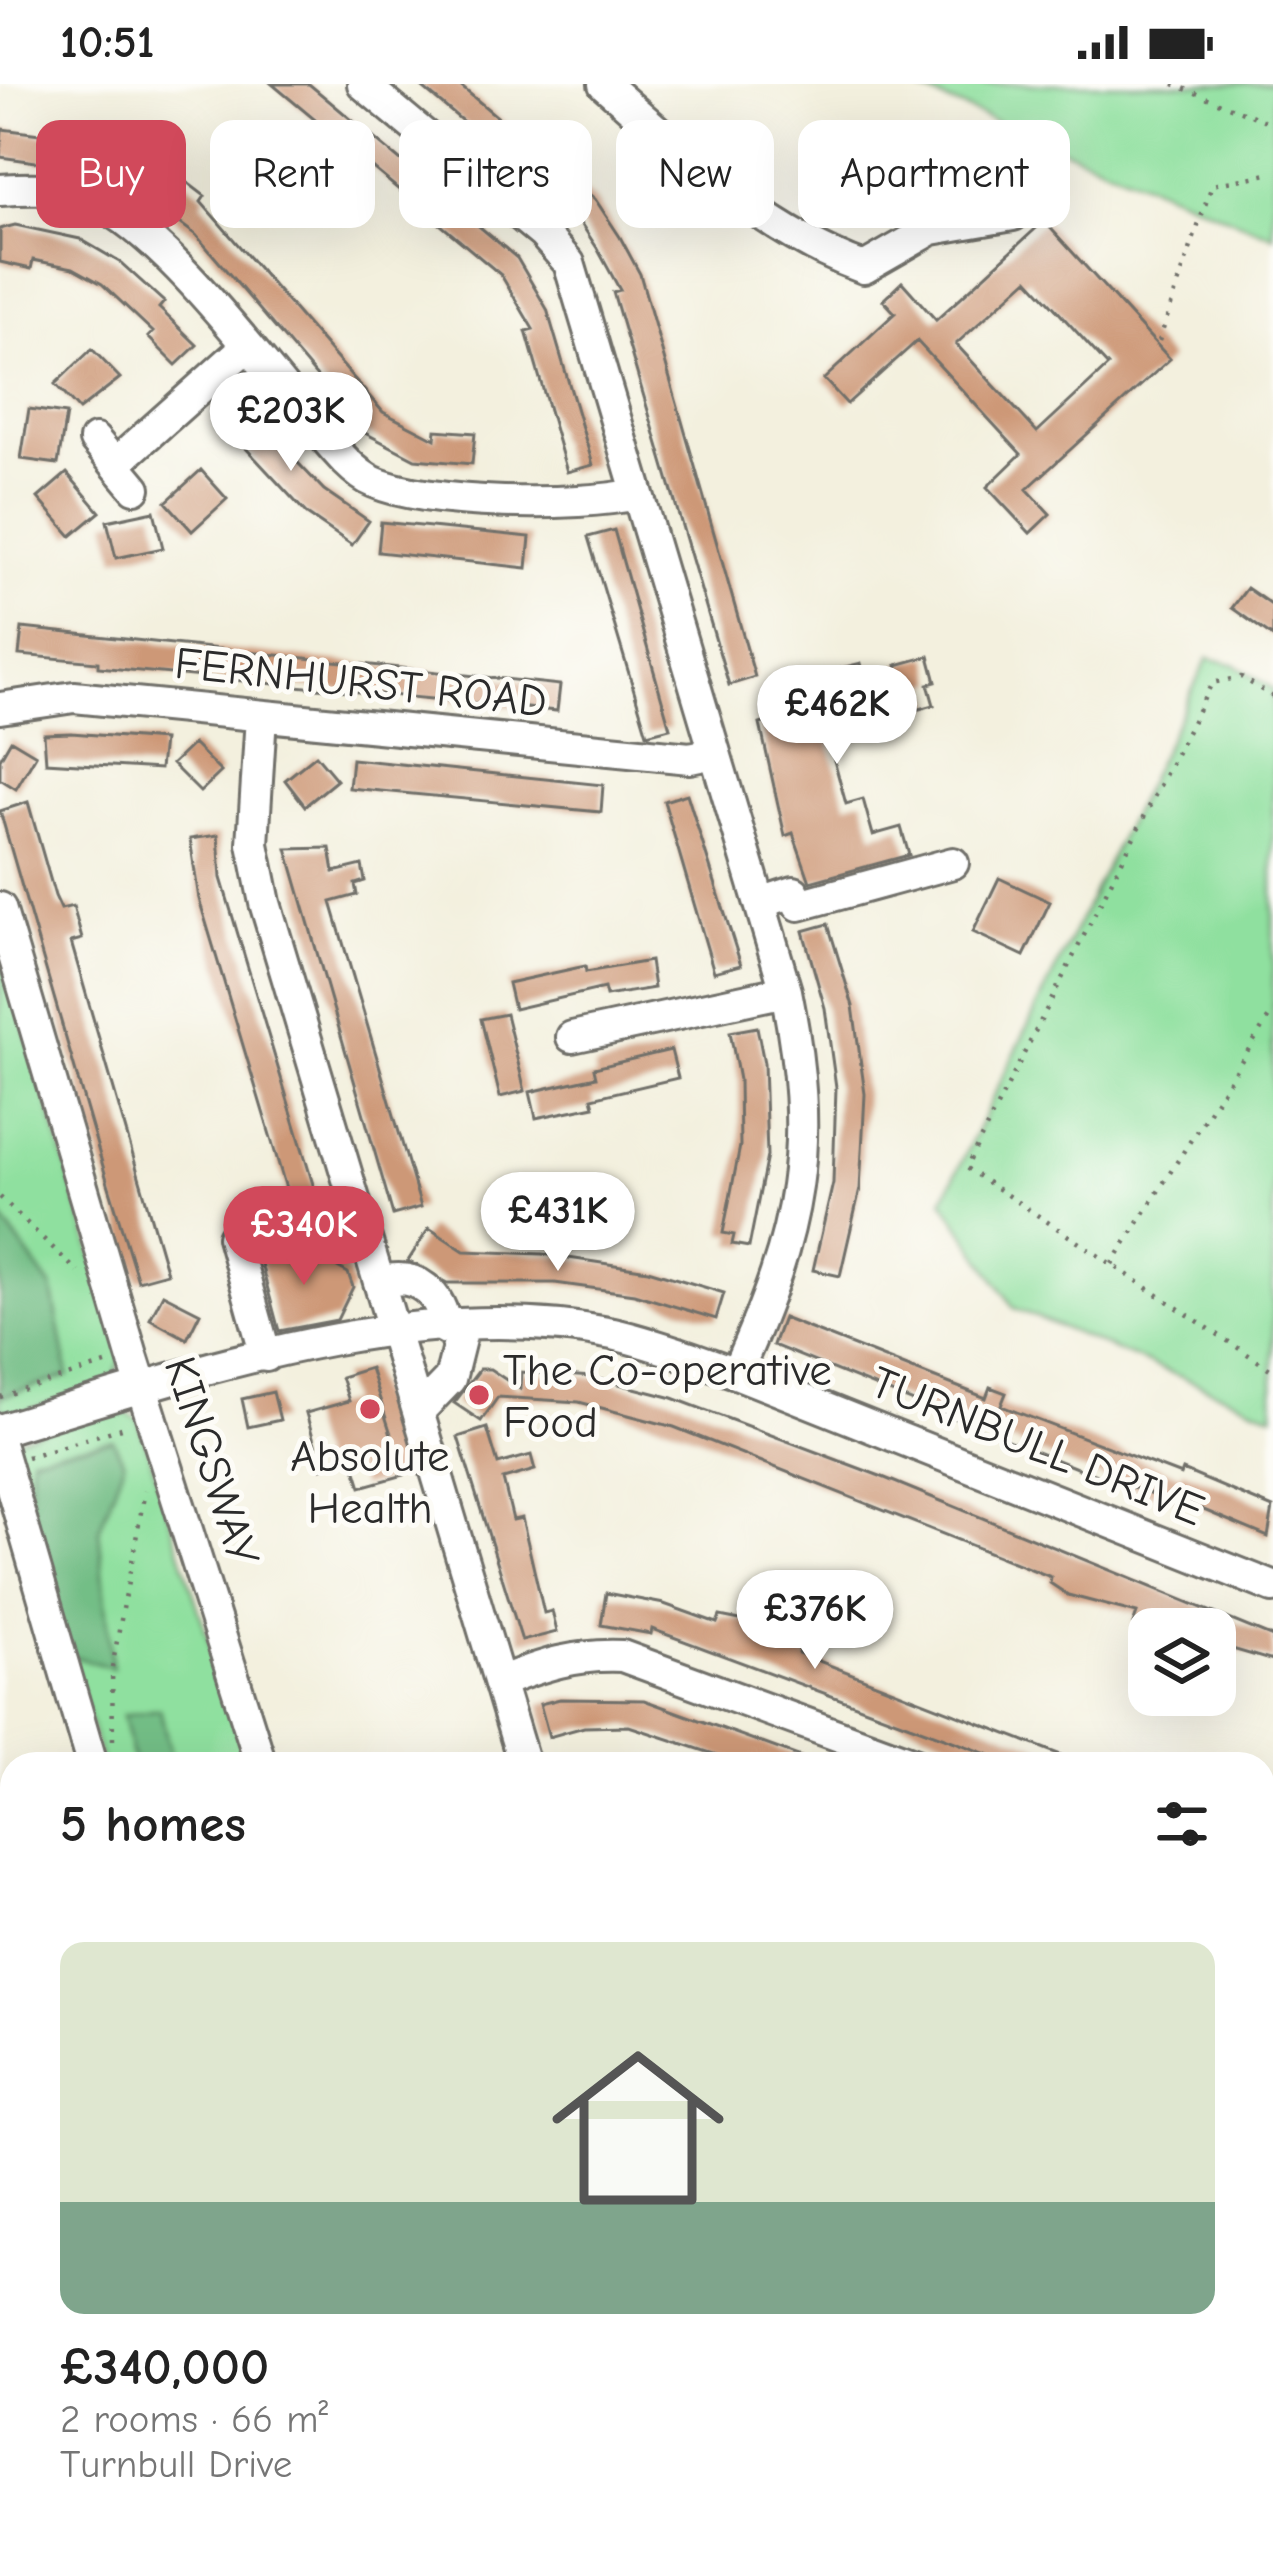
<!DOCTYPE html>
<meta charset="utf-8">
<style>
:root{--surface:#fff;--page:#f6f6f6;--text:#222;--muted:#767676;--accent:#d1495b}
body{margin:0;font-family:"Comic Neue",sans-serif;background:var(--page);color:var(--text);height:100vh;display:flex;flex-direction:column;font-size:45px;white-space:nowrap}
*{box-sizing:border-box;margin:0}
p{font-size:39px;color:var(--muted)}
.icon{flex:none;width:66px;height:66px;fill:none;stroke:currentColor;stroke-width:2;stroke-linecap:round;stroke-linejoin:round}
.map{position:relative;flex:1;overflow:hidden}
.drawer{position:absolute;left:0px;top:1668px;width:1275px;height:807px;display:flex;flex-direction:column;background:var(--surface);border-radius:36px 36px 0 0;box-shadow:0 12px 48px #0002}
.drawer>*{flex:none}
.guide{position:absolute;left:36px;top:36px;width:1203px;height:108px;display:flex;gap:24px}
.fabs{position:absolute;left:1128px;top:1524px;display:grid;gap:24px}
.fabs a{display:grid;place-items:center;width:108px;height:108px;border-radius:24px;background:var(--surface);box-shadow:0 12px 48px #0002;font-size:60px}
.price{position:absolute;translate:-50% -102px;padding:0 27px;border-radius:42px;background:#fff;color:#222;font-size:39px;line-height:78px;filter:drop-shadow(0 3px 6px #0008)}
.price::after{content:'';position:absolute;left:50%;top:72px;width:36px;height:27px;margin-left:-18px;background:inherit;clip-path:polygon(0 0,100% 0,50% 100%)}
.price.current{background:var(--accent);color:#fff}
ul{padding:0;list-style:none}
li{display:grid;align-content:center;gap:24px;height:636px;padding:0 60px}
li span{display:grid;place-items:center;height:372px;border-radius:24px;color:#555}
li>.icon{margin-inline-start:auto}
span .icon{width:216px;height:216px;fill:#fffc;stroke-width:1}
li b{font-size:51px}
h2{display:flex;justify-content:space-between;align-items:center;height:144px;padding:0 60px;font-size:51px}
.chip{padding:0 42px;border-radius:24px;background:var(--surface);box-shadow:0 12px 48px #0002;font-size:42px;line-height:108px}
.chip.current{background:var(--accent);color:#fff}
.status{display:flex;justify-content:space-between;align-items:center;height:84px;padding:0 60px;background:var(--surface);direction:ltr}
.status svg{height:33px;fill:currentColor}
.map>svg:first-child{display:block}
.green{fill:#8fe09f;stroke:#5d8665;stroke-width:3}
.forest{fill:#73be86;stroke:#4f7458;stroke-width:3}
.building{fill:#cd9877;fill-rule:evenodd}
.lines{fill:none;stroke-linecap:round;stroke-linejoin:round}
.minor-casing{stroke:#71706a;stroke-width:36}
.path{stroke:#71706a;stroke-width:4.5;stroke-dasharray:3 9;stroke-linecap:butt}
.minor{stroke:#fff;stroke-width:30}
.poi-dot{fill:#d1495b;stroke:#fdfcf7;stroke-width:4.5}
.labels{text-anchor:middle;stroke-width:10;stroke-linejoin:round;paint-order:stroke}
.street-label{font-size:45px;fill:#2b2b2b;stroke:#fdfcf7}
.poi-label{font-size:45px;fill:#2b2b2b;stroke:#fdfcf7;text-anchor:start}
</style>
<div class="status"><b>10:51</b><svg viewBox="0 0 49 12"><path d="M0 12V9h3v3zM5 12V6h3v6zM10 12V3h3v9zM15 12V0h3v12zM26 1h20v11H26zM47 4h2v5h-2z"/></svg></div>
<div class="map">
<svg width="1273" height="2473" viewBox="0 0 1273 2473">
<rect width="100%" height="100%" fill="#fdfcf7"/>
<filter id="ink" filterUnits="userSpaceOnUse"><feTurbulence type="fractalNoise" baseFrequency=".00833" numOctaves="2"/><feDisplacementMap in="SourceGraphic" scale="24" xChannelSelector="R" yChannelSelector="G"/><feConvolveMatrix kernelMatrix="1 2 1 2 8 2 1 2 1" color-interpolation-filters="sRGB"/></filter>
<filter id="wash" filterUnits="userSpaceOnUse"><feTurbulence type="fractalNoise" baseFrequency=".004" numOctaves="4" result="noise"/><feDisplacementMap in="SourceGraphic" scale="48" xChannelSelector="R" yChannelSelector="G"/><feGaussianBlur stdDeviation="2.7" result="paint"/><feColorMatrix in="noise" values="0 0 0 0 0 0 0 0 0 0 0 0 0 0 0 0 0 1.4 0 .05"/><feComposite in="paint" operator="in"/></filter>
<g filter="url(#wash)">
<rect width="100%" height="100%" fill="#f3f0de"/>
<!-- green -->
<path class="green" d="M905,0H1273V152Z
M1208,574L1236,581L1273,605V1331L1014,1224L943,1116Z
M0,859L123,1272L110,1300L16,1330L0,1324Z
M115,1324L138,1335L248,1680H102L11,1368L15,1355Z
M404,2463H564L571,2473H410Z"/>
<!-- forest -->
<path class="forest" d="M0,1132L52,1204L68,1292L0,1313Z
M113,1356L124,1378L99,1446L112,1584L68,1571L30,1437L31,1372Z
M160,1625L173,1680H134L123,1631Z"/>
<g id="blocks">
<!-- building -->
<path class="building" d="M272,0H309L517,174L547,225L593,381L567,388L526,247L533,245L501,191Z
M418,0H458L595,115L620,153L640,190L755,593L729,601L613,208L620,206L597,164L576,132Z
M2,45L100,58L136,76L145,59L168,70L163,80L205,112L201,118L383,328L435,355L436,346L475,349L472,380L415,375L365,349L196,151L141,110L93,86L0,73Z
M1044,137L1170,275L1027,405L1050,430L1030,449L987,403L1021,370L917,257L847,320L824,295L895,229L883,216L902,198L936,236ZM1028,195L1108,282L1037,348L956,260Z
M15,141L80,155L121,179L164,218L159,224L197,261L176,281L148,253L153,248L102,200L73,184L33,176L31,185L0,178V145Z
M92,265L120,294L79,326L55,300Z
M234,312L324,406L369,437L352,461L307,430L215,331Z
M29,325L66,330L58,380L21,375Z
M201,386L227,415L192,447L166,418Z
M67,389L100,428L71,452L38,414Z
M154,427L163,464L116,474L107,437Z
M381,438L530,453L527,484L378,468Z
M614,446L670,644L647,650L588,453Z
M1247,504L1273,522V553L1232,524Z
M22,544L560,601L557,627L98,583V578L19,571Z
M929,572L936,598L928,600L934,621L827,651L846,720L863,715L873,751L901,743L909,771L810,798L793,749L785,752L760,640L783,633L778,617L842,604L837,585L861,579L867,601L900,592L897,581Z
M71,649L163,656L160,685L46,678L44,650Z
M11,656L36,671L16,705L0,695V675Z
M193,660L221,688L200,708L172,680Z
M316,671L337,696L305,722L285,696Z
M352,675L603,701L601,728L349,704Z
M687,710L741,881L714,888L664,717Z
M28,718L55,812L61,825L73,822L82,855L71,858L167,1189L138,1197L107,1096L0,727Z
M218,751L221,794L315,1107L309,1108L323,1153L290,1162L279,1125L291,1121L199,815L190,755Z
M330,764L334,788L362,781L365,797L355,800L357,811L331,818L421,1123L393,1131L287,765Z
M999,794L1050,818L1024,872L973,848Z
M828,840L853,922L865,1010L860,1105L840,1192L813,1186L833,1099L836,1003L825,924L803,847Z
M650,877L654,904L606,912L604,904L514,925L508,899L585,882L586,888Z
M506,930L525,1007L500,1013L481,935Z
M757,943L764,979L767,1072L749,1163L732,1160L734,1151L723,1149L740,1062L739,996L730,948Z
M671,966L678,994L592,1014L594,1022L536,1034L530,1008L596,993L594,984Z
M429,1144L464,1167L542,1170L648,1186L724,1209L716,1235L634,1210L555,1199H447L408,1177Z
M298,1161L348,1189L353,1203L337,1236L279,1247L259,1172Z
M163,1210L200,1229L187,1255L150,1235Z
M783,1234L986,1314L990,1303L1006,1309L1001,1322L1181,1391L1183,1386L1273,1424L1268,1453L1168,1411L1166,1415L1079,1385L773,1261Z
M370,1284L404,1391L361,1403L352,1374L322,1384L306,1329L349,1317L341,1293Z
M480,1285H490L520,1305L521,1288L592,1293L673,1314L880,1392L1273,1553V1577L1215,1560V1545H1147L1133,1540L1137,1529L1068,1511L1050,1499L1051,1493L674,1343L579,1318L498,1313L481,1337L454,1319Z
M273,1308L280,1336L248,1343L242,1315Z
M487,1344L498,1380L531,1371L535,1386L503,1395L513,1436L522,1434L544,1529L552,1527L557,1548L522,1557L458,1353Z
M606,1509L664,1520L717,1539L720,1532L750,1538L755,1524L807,1546L798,1569L1084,1680H1014L652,1545L651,1550L601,1541Z
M560,1615L644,1616L820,1680H744L629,1642L584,1643L549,1653L540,1620Z"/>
</g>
</g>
<g filter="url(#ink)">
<use href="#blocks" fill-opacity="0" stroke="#71706a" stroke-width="3"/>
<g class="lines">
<!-- minor casing -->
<g class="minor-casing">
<path id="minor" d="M363,0L543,150L569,179L786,907C817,1063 801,1145 736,1289
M604,0C683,69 763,148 864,184L932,145L1013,131L1038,105
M0,106C27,104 56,103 82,112C157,137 255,273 309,335C326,354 350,388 374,398C430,422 577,423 637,410
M95,356L135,404
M115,380L246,263
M0,624L74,613L690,674L714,669
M261,632L253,760L265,819L524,1680
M760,819L794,808L799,821L953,779
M0,824L132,1272L261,1680
M572,953L786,907
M233,1153L266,1272
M380,1198C418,1187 441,1210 446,1245
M419,1327L450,1295L463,1243
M0,1346C187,1290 415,1209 613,1250C654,1259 695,1275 736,1289L1273,1503
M0,1363L92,1680
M500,1598C542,1581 576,1570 622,1572L916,1680
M0,1810L12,1813
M1263,1812L1273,1816
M1263,2075L1273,2078
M0,2091L12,2090
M1263,2316L1273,2319
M0,2369L12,2355
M0,2416L12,2426
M52,2463L60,2473
M394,2463L400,2473
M581,2463L587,2473
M935,2463L955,2473
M1266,2473L1273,2462"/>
</g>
<!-- path -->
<path class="path" d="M1173,0L1273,40
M1159,257L1212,101L1273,89
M1273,613L1241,593L1212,599L966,1084L1273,1287
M0,1113L78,1188
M1112,1180L1273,927
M0,1313L109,1279
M27,1373L125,1343
M113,1656L112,1584L145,1407
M468,2473L476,2463"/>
<!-- minor -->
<use href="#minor" class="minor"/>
</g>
</g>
<!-- markers -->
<g class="poi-dot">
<circle cx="479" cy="1311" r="12"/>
<circle cx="370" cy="1325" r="12"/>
</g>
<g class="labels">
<!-- street labels -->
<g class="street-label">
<text transform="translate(361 597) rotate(6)" y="16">FERNHURST ROAD</text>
<text transform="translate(1038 1361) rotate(22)" y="16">TURNBULL DRIVE</text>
<text transform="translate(213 1377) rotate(72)" y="16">KINGSWAY</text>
</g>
<!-- poi labels -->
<g class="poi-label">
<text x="503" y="1301">The Co-operative<tspan x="503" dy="52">Food</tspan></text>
<text x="370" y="1387" text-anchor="middle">Absolute<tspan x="370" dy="52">Health</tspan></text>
</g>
</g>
</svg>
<div class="fabs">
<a><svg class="icon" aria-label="layers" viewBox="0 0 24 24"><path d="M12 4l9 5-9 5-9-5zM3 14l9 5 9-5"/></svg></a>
</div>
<b class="price" style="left:291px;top:390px">£203K</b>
<b class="price" style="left:837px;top:683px">£462K</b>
<b class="price" style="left:558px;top:1190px">£431K</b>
<b class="price current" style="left:304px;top:1204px">£340K</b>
<b class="price" style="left:815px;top:1588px">£376K</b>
<div class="guide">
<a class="chip current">Buy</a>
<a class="chip">Rent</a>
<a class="chip">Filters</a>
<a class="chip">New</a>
<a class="chip">Apartment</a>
</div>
<section class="drawer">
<h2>5 homes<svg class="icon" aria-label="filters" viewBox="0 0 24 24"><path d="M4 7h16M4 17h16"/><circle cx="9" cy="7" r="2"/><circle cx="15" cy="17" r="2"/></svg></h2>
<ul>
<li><span style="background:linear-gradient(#dfe7d0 70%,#7fa58c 0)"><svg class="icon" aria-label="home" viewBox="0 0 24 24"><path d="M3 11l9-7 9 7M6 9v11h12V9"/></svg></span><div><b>£340,000</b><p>2 rooms · 66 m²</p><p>Turnbull Drive</p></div></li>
</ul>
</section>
</div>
